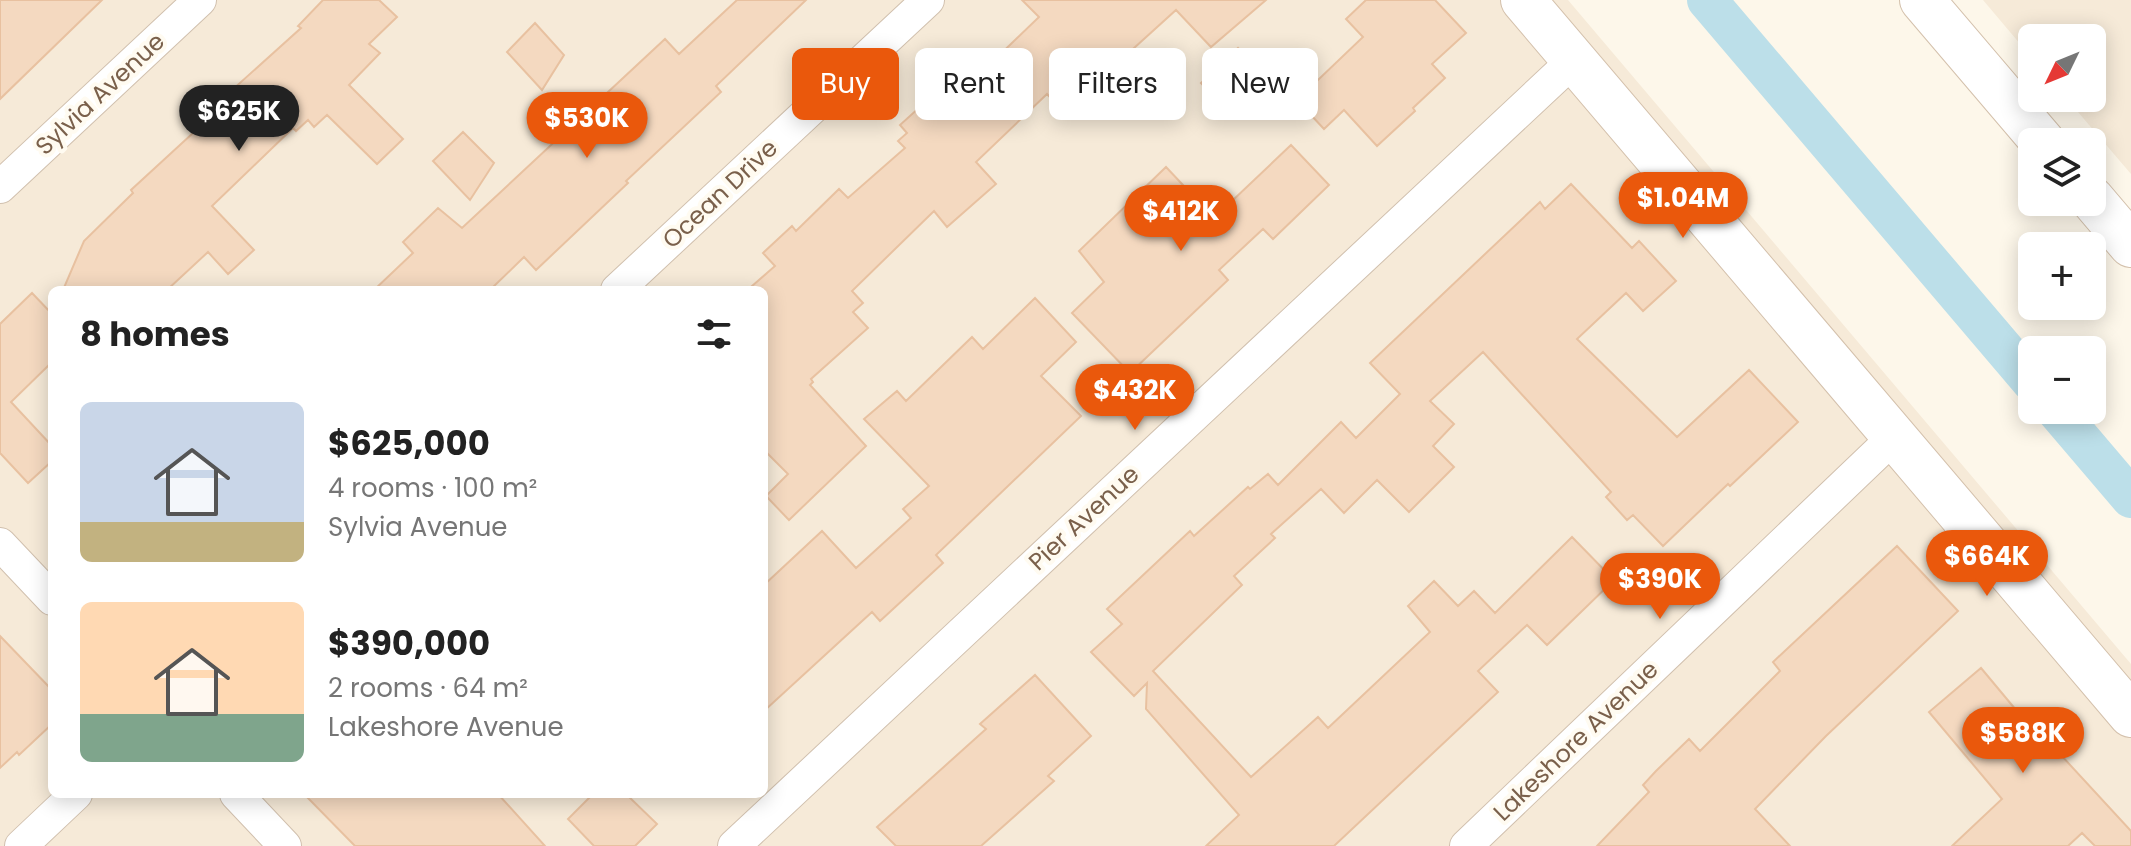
<!DOCTYPE html>
<meta charset="utf-8">
<style>
:root{--surface:#fff;--page:#f2f2f2;--text:#222;--muted:#767676;--accent:#ea580c}
body{margin:0;font-family:Poppins,sans-serif;background:var(--page);color:var(--text);height:100vh;display:flex;flex-direction:column;font-size:30px;white-space:nowrap}
*{box-sizing:border-box;margin:0}
p{font-size:26px;color:var(--muted)}
.icon{flex:none;width:44px;height:44px;fill:none;stroke:currentColor;stroke-width:2;stroke-linecap:round;stroke-linejoin:round}
.map{position:relative;flex:1;overflow:hidden}
.sheet{position:absolute;left:48px;top:286px;width:720px;height:512px;display:flex;flex-direction:column;background:var(--surface);border-radius:12px;box-shadow:0 4px 20px #0003}
.sheet>*{flex:none}
.guide{position:absolute;left:792px;top:48px;width:760px;height:72px;display:flex;gap:16px}
.needle{width:52px;rotate:227deg}
.tools{position:absolute;left:2018px;top:24px;display:grid;gap:16px}
.tools a{display:grid;place-items:center;width:88px;height:88px;border-radius:12px;background:var(--surface);box-shadow:0 4px 20px #0003;font-size:40px}
.price{position:absolute;translate:-50% -68px;padding:0 18px;border-radius:28px;background:var(--accent);color:#fff;font-size:26px;line-height:52px;filter:drop-shadow(0 2px 4px #0008)}
.price::after{content:'';position:absolute;left:50%;top:48px;width:24px;height:18px;margin-left:-12px;background:inherit;clip-path:polygon(0 0,100% 0,50% 100%)}
.price.active{background:#222;color:#fff}
ul{padding:0;list-style:none}
li{display:flex;align-items:center;gap:24px;height:200px;padding:0 32px}
li span{display:grid;place-items:center;flex:none;width:224px;height:160px;border-radius:12px;color:#555}
li>.icon{margin-inline-start:auto}
span .icon{width:96px;height:96px;fill:#fffc;stroke-width:1}
li b{font-size:34px}
h2{display:flex;justify-content:space-between;align-items:center;height:96px;padding:0 32px;font-size:34px}
.pill{padding:0 28px;border-radius:12px;background:var(--surface);box-shadow:0 4px 20px #0003;font-size:28px;line-height:72px}
.pill.active{background:var(--accent);color:#fff}
.map>svg:first-child{display:block}
.residential{fill:#f6ead8;fill-rule:evenodd}
.lines{fill:none;stroke-linecap:round;stroke-linejoin:round}
.canal{stroke:#bcdfe9;stroke-width:40}
.building{fill:#f4d9c0;stroke:#e8c1a0;stroke-width:2}
.street-casing{stroke:#d1c0ae;stroke-width:34}
.secondary-casing{stroke:#d4c1ac;stroke-width:46}
.street{stroke:#fff;stroke-width:32}
.secondary{stroke:#fff;stroke-width:44}
.labels{text-anchor:middle;stroke-width:8;stroke-linejoin:round;paint-order:stroke}
.street-label{font-size:24px;fill:#7a604b;stroke:#fffbf1}
</style>
<div class="map">
<svg width="2131" height="846" viewBox="0 0 2131 846">
<rect width="100%" height="100%" fill="#fdf7ea"/>
<!-- residential -->
<path class="residential" d="M0,0H1568L2131,664V846H0ZM52,290H764V794H52Z
M1983,0H2131V174L2066,98H2092V38H2032V58Z"/>
<g class="lines">
<!-- canal -->
<path class="canal" d="M1707,0L2032,382
M2056,410L2131,498"/>
</g>
<!-- building -->
<path class="building" d="M0,0H102L0,99Z
M323,0H379L397,17L369,44L380,53L349,85L403,139L377,164L327,115L314,127L308,120L296,131L293,128L212,206L254,250L228,274L208,252L167,290H63L84,241L133,193L131,190L205,122L201,118L301,28L298,26Z
M737,0H806L716,86L721,92L626,181L628,183L536,270L524,257L490,290H374L413,253L403,242L438,208L462,228L665,39L679,54Z
M1022,0H1266L1211,47L1176,10L1112,68L1118,73L1070,118L1047,94L976,162L996,184L947,227L934,211L852,291L863,303L853,312L868,328L811,379L813,382L810,385L866,446L789,520L766,496L788,474L764,450V290H756L752,286L775,266L763,253L792,226L796,231L839,189L848,198L905,148L898,141L907,133L900,125L974,58L985,69L1039,17Z
M1366,0H1435L1466,33L1432,64L1445,78L1413,108L1415,111L1377,146L1344,110L1324,129L1297,100L1363,37L1346,19Z
M535,23L564,55L542,90L507,52Z
M1238,48L1270,82L1233,117L1201,83Z
M463,132L494,163L470,200L433,161Z
M1291,145L1329,185L1273,239L1263,229L1219,270L1228,280L1130,373L1072,313L1104,282L1079,251L1166,167L1214,218Z
M1571,184L1632,248L1639,241L1676,281L1643,311L1626,293L1577,339L1677,437L1749,370L1798,422L1730,486L1728,484L1663,546L1633,515L1627,520L1606,497L1611,492L1483,352L1430,401L1454,424L1433,446L1454,467L1409,512L1377,480L1344,513L1321,489L1271,534L1275,538L1234,576L1242,585L1153,671L1251,777L1318,717L1328,728L1430,632L1408,606L1434,581L1458,606L1474,591L1495,613L1572,537L1614,580L1547,645L1527,625L1478,671L1498,692L1334,846H1206L1239,815L1146,709L1147,683L1134,696L1091,652L1122,624L1107,609L1190,531L1194,536L1248,487L1250,489L1268,474L1278,485L1341,422L1356,438L1400,394L1370,363L1540,202L1545,209Z
M32,293L52,314V362L11,402L52,446V461L28,483L0,453V324Z
M1035,298L1076,342L1041,376L1081,416L936,555L943,563L880,621L872,612L764,711V585L822,531L856,568L911,518L903,509L929,486L864,419L897,391L906,401L972,337L983,349Z
M1897,546L1958,611L1826,736L1755,809L1790,846H1597L1649,792L1643,785L1656,771L1689,739L1700,751L1780,671L1773,662Z
M0,636L52,690V724L19,755L17,752L0,768Z
M1981,668L2021,716L2030,709L2053,736L2048,741L2131,831V846H2095L2082,833L2068,846H1952L2002,799L1929,712Z
M1035,675L1091,736L1048,776L1054,781L981,846H896L877,827L986,729L980,724Z
M304,794H498L545,846H355Z
M593,794H626L657,824L635,846H594L568,819Z"/>
<g class="lines">
<!-- street casing -->
<g class="street-casing">
<path id="street" d="M0,187L200,0
M617,290L928,0
M0,544L52,599
M236,794L285,846
M21,846L76,794
M734,846L1574,60
M1466,846L1894,437"/>
</g>
<!-- secondary casing -->
<g class="secondary-casing">
<path id="secondary" d="M1523,0L2131,715
M1922,0L2043,142
M2092,199L2131,245"/>
</g>
<!-- street -->
<use href="#street" class="street"/>
<!-- secondary -->
<use href="#secondary" class="secondary"/>
</g>
<g class="labels">
<!-- street labels -->
<g class="street-label">
<text transform="translate(100 94) rotate(-43)" y="8">Sylvia Avenue</text>
<text transform="translate(720 194) rotate(-43)" y="8">Ocean Drive</text>
<text transform="translate(1084 518) rotate(-43)" y="8">Pier Avenue</text>
<text transform="translate(1576 741) rotate(-44)" y="8">Lakeshore Avenue</text>
</g>
</g>
</svg>
<div class="tools">
<a><svg class="needle" viewBox="-14 -14 28 28"><path d="M0-13l5 13h-10z" fill="#e53935"/><path d="M0 13l5-13h-10z" fill="#767676"/></svg></a>
<a><svg class="icon" aria-label="layers" viewBox="0 0 24 24"><path d="M12 4l9 5-9 5-9-5zM3 14l9 5 9-5"/></svg></a>
<a>+</a>
<a>−</a>
</div>
<b class="price active" style="left:239px;top:153px">$625K</b>
<b class="price" style="left:587px;top:160px">$530K</b>
<b class="price" style="left:1683px;top:240px">$1.04M</b>
<b class="price" style="left:1181px;top:253px">$412K</b>
<b class="price" style="left:1135px;top:432px">$432K</b>
<b class="price" style="left:1987px;top:598px">$664K</b>
<b class="price" style="left:1660px;top:621px">$390K</b>
<b class="price" style="left:2023px;top:775px">$588K</b>
<div class="guide">
<a class="pill active">Buy</a>
<a class="pill">Rent</a>
<a class="pill">Filters</a>
<a class="pill">New</a>
</div>
<section class="sheet">
<h2>8 homes<svg class="icon" aria-label="filters" viewBox="0 0 24 24"><path d="M4 7h16M4 17h16"/><circle cx="9" cy="7" r="2"/><circle cx="15" cy="17" r="2"/></svg></h2>
<ul>
<li><span style="background:linear-gradient(#c9d6e8 75%,#c2b280 0)"><svg class="icon" aria-label="home" viewBox="0 0 24 24"><path d="M3 11l9-7 9 7M6 9v11h12V9"/></svg></span><div><b>$625,000</b><p>4 rooms · 100 m²</p><p>Sylvia Avenue</p></div></li>
<li><span style="background:linear-gradient(#ffd9b3 70%,#7fa58c 0)"><svg class="icon" aria-label="home" viewBox="0 0 24 24"><path d="M3 11l9-7 9 7M6 9v11h12V9"/></svg></span><div><b>$390,000</b><p>2 rooms · 64 m²</p><p>Lakeshore Avenue</p></div></li>
</ul>
</section>
</div>
